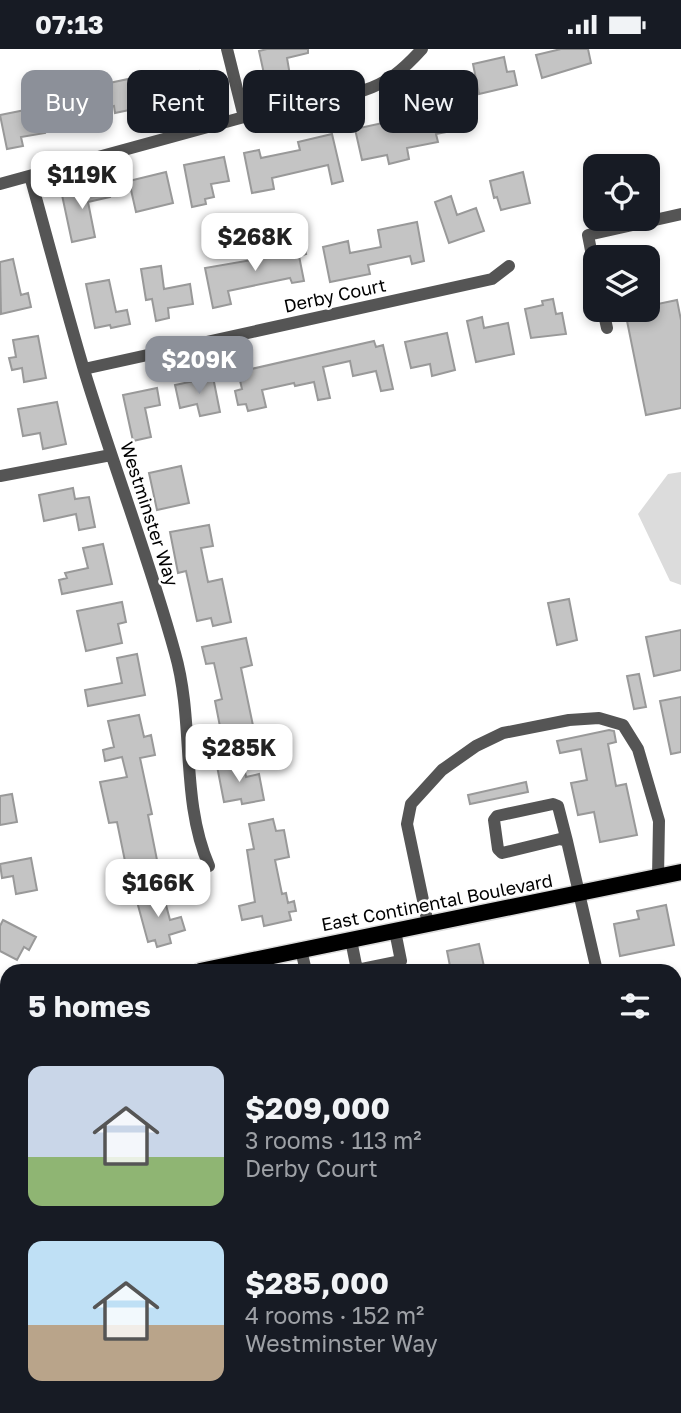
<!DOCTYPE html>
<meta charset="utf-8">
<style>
:root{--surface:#171b24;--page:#242831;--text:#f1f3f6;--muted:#9ea1a6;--accent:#8c9099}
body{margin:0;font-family:"Golos Text",sans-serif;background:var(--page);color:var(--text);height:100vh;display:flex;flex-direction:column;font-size:26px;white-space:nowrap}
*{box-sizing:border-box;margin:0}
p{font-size:23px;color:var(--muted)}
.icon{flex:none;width:38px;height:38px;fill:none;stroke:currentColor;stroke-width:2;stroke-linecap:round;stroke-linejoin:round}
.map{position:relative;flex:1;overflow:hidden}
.side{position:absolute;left:0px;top:915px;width:682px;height:450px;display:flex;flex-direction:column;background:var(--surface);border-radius:21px 21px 0 0;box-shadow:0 4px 10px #0003}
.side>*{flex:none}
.hud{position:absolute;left:21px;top:21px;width:640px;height:63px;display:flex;gap:14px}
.fabs{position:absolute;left:583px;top:105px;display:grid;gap:14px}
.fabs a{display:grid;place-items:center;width:77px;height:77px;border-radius:14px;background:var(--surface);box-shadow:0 4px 10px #0003;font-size:35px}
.price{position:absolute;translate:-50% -60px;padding:0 16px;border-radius:14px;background:#fff;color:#222;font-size:23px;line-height:46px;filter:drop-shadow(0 2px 4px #0008)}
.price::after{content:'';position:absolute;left:50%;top:42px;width:21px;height:16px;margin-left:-10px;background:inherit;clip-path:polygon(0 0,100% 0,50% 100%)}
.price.selected{background:var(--accent);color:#fff}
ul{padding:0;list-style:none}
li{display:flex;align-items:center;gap:21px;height:175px;padding:0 28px}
li span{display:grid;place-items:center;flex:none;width:196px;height:140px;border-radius:14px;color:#555}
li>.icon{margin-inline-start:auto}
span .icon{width:84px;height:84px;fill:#fffc;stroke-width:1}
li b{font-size:30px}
h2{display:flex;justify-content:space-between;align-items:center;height:84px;padding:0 28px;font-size:30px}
.chip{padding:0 24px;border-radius:14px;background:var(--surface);box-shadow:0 4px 10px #0003;font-size:24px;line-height:63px}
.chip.selected{background:var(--accent);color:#fff}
.status{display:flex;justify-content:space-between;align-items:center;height:49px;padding:0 35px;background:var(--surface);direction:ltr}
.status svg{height:19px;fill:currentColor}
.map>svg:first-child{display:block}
.green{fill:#dcdcdc}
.building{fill:#c4c4c4;stroke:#999;stroke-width:2}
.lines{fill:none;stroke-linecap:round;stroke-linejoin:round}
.major-casing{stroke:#dbdbdb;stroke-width:19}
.minor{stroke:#555;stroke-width:12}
.major{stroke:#000;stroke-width:16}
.labels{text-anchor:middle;stroke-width:5;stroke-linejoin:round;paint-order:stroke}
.street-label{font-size:18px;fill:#000;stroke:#fff}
</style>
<div class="status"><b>07:13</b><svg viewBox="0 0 49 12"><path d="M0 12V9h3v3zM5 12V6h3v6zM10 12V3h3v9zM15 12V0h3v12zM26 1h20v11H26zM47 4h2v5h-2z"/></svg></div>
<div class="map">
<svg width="681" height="1364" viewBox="0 0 681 1364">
<rect width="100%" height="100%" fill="#fff"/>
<!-- green -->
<path class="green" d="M681,423V536L670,532L638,465L668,425Z
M7,978V1358H238L240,1364H0V980Z"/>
<!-- building -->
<path class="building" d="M267,0H308V4L287,9L292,38L268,43L259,2Z
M561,0H588L591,14L542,29L536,6Z
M504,8L507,23L514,22L517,36L479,45L473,15Z
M199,22L204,45L176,51L171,28Z
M147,26L153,56L115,64L114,57L77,64L79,78L65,80L62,59L56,60L52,40L94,33L95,37Z
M455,46L462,80L436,85L438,93L407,99L409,110L389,115L387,106L362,111L355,80L415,67L413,55Z
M40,58L45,84L21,88L23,97L7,100L0,66Z
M332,85L343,132L332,135L328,116L272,129L274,140L252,144L244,104L259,101L261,109L300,101L298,93Z
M224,108L229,132L211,135L214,148L205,150L206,155L192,158L184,116Z
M166,123L173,154L136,163L129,132Z
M523,123L530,154L501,161L497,148L494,149L490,132Z
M107,136L110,148L88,153L95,188L72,193L62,146Z
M451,147L457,166L476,159L484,182L449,194L435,153Z
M417,173L424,212L412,215L410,207L368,216L370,225L330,233L323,198L348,192L350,204L381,198L378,181Z
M303,193L306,205L299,207L304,232L292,234L290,229L228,242L231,255L213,259L205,219L280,206L279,198Z
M13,210L21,246L28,244L31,258L1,265L0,213Z
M161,217L164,240L190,235L193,255L168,259L169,269L156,272L152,250L146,251L141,220Z
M109,231L116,263L127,261L130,275L111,279L110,276L95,279L86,235Z
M553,250L556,265L562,264L566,285L531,289L525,260L543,256L542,252Z
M677,251L681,271V359L646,366L625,262L648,261V257Z
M482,268L484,279L508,274L514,305L476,313L467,272Z
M447,284L455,321L432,327L430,315L411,319L405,293Z
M38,287L46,329L24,333L22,319L12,321L9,309L16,308L13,291Z
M374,292L376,298L383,296L393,340L381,342L376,322L353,327L350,312L323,318L330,349L318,351L314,333L295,337L294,334L262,341L266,358L248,362L246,355L238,356L235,342L242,340L238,323Z
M213,328L220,363L200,367L197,355L180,359L175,336Z
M157,339L160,356L145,359L151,388L133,392L123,346Z
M57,353L66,395L43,400L40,384L23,387L18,360Z
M181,417L189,454L157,461L149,424Z
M73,439L75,450L89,448L95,478L79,481L76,465L44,472L39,446Z
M209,476L213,497L201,499L208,533L222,530L231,573L213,577L211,569L197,572L186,522L178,524L170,483Z
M103,495L112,535L62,545L59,531L67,529L65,524L88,519L83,499Z
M569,550L577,591L557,596L548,554Z
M122,553L126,573L118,575L122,594L86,602L77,562Z
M681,581V621L654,627L646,588Z
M246,589L252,616L241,619L256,691L224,698L215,652L222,650L214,614L206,615L202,598Z
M137,605L145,646L88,657L85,641L122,634L117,609Z
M639,625L646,658L634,660L627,627Z
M681,648V703L671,705L660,652Z
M139,666L144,688L151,686L155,706L140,709L152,765L148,766L159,821L144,824L145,829L123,834L120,818L126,817L117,773L109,774L100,733L127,728L122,708L105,712L103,701L114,698L108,672Z
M609,681L614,682L616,693L608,695L616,737L626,735L637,786L600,793L594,763L578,766L571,734L587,731L581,700L560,704L557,692Z
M243,712L246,728L259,725L264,751L242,755L241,750L224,753L217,717Z
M526,733L528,743L470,755L468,746Z
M12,745L17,773L0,776V747Z
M273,770L276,782L284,781L289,808L275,811L282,845L286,844L288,854L294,852L296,862L289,863L291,871L264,877L262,867L242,871L239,857L255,853L247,801L254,800L249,775Z
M31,809L37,841L16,845L13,827L2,829L0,815Z
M162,841L170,871L181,868L185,881L169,886L171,894L157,898L155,891L148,893L136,849Z
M666,856L674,896L620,907L614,875L639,870L637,862Z
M3,871L36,888L29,901L24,898L17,911L0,902V877Z
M479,895L485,922H451L447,902Z"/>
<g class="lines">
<!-- major casing -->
<g class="major-casing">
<path id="major" d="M200,922L681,823
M0,964L7,962"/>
</g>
<!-- minor -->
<path class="minor" d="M227,0L244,68
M30,127C48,192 65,257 84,321C113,416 149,509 175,604C195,674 180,750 209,817
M0,135L244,68L362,42C388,34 404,20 422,0
M595,222L588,186L681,165
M603,261L607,279
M84,320L492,230L509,217
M0,427L111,406
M567,792L558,757L553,755L497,767L494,771L498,800L502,804L560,790L567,792L597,922
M428,875L407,775L411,755L442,721L476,697L503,684L569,671L599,669L623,676L638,700L659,772L658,828
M351,891L357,921L401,912L395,882
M301,901L306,922
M676,1003L681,1002
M676,1291L681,1317
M676,1355L681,1354
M392,1358L393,1364
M625,1364L660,1358"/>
<!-- major -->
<use href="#major" class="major"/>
</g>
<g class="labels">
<!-- street labels -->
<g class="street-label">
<text transform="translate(335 247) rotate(-12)" y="6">Derby Court</text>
<text transform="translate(149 465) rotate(72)" y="6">Westminster Way</text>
<text transform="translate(437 854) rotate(-11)" y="6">East Continental Boulevard</text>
</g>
</g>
</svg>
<div class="fabs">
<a><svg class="icon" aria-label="locate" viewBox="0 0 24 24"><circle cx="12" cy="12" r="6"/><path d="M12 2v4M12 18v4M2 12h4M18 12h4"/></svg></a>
<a><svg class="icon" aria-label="layers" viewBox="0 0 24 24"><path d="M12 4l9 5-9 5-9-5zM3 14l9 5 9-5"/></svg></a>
</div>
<b class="price" style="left:82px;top:162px">$119K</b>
<b class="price" style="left:255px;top:224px">$268K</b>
<b class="price selected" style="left:199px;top:347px">$209K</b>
<b class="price" style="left:239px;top:735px">$285K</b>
<b class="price" style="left:158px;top:870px">$166K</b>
<div class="hud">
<a class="chip selected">Buy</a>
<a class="chip">Rent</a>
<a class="chip">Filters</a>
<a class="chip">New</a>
</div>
<section class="side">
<h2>5 homes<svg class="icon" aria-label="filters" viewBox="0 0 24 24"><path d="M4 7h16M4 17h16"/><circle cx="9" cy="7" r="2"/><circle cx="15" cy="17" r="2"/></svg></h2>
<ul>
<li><span style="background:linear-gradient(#c9d6e8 65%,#8fb573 0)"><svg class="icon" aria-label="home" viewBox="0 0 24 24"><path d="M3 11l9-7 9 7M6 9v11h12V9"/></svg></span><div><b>$209,000</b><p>3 rooms · 113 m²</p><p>Derby Court</p></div></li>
<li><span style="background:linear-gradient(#bfe0f5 60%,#b9a48a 0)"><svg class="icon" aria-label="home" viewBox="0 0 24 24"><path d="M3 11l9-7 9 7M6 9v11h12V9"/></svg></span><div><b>$285,000</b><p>4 rooms · 152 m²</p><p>Westminster Way</p></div></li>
</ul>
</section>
</div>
